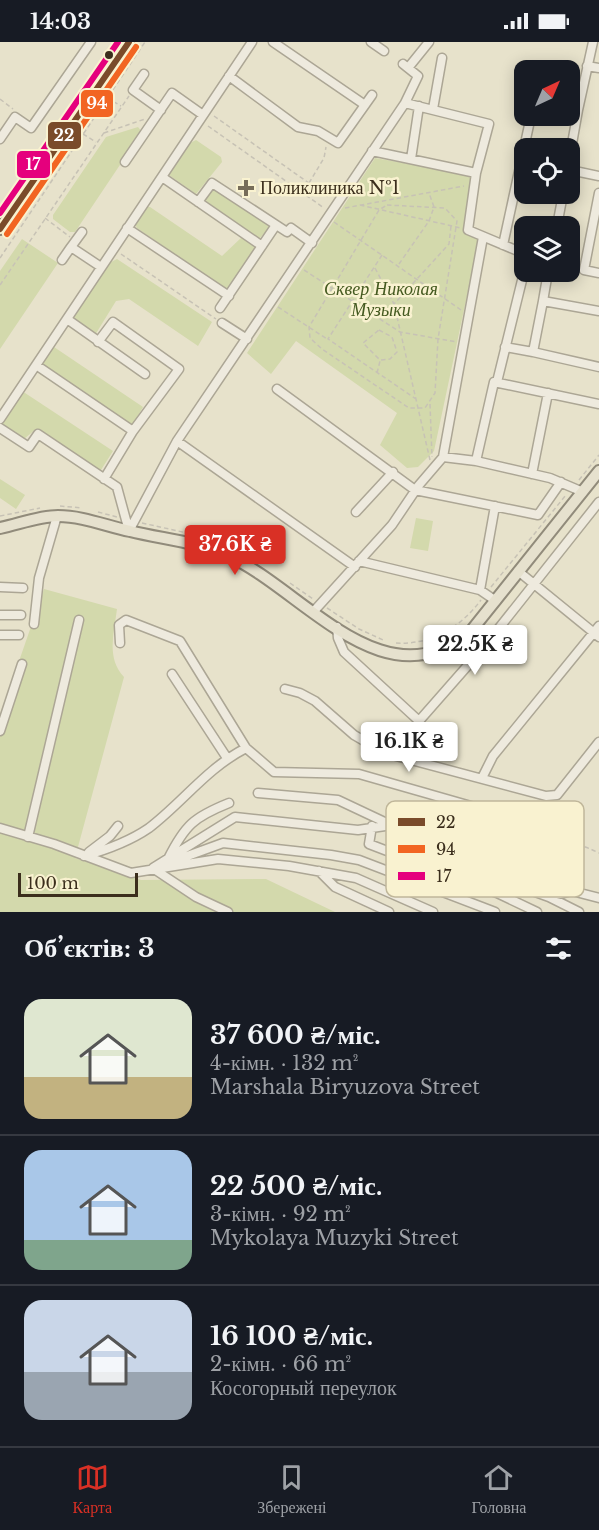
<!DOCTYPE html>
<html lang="uk">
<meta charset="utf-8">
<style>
:root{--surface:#171b24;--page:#242831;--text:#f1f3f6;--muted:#9ea1a6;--line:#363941;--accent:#d93025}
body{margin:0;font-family:"Libre Baskerville",serif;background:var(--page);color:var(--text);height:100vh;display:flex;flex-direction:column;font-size:22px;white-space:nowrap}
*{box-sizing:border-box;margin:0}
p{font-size:20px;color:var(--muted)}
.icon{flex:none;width:33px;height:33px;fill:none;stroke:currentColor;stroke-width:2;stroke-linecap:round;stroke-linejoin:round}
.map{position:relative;height:870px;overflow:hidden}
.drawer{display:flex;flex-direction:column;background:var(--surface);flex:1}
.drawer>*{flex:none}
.needle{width:39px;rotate:44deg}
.buttons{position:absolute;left:514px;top:18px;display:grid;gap:12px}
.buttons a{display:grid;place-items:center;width:66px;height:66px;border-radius:12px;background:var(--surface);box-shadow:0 3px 15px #0003;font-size:30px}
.scale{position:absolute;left:18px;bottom:15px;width:120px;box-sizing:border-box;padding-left:6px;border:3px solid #3b2e1c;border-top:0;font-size:16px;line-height:21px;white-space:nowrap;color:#3b2e1c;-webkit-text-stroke:4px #f9f2d0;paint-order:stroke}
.price{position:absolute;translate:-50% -51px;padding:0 14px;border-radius:6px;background:#fff;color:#222;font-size:20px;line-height:39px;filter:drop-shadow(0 2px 3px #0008)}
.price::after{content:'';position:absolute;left:50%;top:36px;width:18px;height:14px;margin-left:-9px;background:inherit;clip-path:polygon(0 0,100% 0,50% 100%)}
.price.active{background:var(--accent);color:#fff}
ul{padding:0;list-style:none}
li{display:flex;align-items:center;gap:18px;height:150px;padding:0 24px}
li+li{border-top:2px solid var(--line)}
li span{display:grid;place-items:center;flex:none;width:168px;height:120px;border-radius:18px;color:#555}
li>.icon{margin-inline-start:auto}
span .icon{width:72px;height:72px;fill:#fffc;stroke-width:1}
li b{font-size:26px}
h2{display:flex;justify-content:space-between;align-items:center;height:72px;padding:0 24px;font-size:26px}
.status{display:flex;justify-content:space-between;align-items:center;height:42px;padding:0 30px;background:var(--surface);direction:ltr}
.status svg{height:16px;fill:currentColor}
.dock{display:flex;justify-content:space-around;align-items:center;height:84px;border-top:2px solid var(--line);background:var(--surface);font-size:16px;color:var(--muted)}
.dock a{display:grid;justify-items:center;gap:3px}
.dock .active{color:var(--accent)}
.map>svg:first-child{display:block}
.green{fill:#d3d9ac}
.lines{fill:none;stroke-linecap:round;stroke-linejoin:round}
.minor-casing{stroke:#aca695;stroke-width:11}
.major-casing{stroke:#918b7b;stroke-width:14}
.path{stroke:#c7c2b5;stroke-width:1.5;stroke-dasharray:4.5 3;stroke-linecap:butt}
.minor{stroke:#eeeade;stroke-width:8}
.major{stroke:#e6e1ce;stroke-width:10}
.bus-1-casing{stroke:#f9f2d0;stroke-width:10}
.bus-2-casing{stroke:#f9f2d0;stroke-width:10}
.bus-3-casing{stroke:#f9f2d0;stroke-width:10}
.bus-1{stroke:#7a4b2a;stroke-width:6}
.bus-2{stroke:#f26522;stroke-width:6}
.bus-3{stroke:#e5007d;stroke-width:6}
.bus-dot{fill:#3b2e1c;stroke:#f9f2d0;stroke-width:2}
.poi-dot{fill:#776d59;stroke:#f9f2d0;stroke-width:2}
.labels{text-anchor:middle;stroke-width:5;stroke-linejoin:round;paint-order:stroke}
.poi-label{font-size:18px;fill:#3b2e1c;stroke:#f9f2d0;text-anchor:start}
.park-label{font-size:18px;font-style:italic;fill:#455a20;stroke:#f9f2d0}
.key{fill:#f9f2d0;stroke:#c0b79a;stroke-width:1.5}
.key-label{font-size:16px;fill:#3b2e1c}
.line-badge{stroke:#f9f2d0;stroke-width:2}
.badge-label{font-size:16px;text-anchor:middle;font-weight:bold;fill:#fff}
</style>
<div class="status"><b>14:03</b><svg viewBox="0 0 49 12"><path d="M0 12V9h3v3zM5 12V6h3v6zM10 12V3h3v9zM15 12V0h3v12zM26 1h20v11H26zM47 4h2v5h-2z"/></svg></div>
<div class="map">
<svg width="599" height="870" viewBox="0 0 599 870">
<rect width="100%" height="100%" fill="#e7e2cb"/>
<!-- green -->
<path class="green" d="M138,85L142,90L140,93L75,190H70L53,177V173L106,95Z
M196,98L221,115L222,120L196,152L169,133V128L188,102Z
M375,116L472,133L464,191L479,197L434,409L418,425L407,426L380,403L397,371L296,299L271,332L247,311Z
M214,147L267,182L269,186L259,197L206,160L204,157Z
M146,165H150L222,214L242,195L253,202L255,207L229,246L225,247L137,186L135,182Z
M22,197L58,221L0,307V229Z
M117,217L212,280L198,304L129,257L116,259L95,293L70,276L109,221Z
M54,305L143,365L132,384L41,323Z
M22,349L113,409L99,431L36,387L24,397L1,381Z
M0,437L25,453L16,467L0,456Z
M416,476L433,479L428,509L410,506Z
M44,547L117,567C114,591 106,616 124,635L75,816L141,838L266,837L335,870H0V674Z"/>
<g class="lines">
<!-- minor casing -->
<g class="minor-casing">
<path id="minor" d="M273,0L365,63
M371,0L384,9
M403,22L418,34L405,61L489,82L476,131
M587,24L599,26
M408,26L429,0
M144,32L133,48L161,68
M229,34L298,85L318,89L338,101L372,53
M570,66L578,68L570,113
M433,67L442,16
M578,68L593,0
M0,97L15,75L31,86L91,0
M372,109L476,131L468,188L525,212
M411,117L419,64
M125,120L172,51L203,73
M570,128L599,134
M162,135L262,204
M599,151L584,228L599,231
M198,160L212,141L287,190L291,186L312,201
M557,184L563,152
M127,186L229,254
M503,203L531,74
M71,205L82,190
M62,218L71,205L101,225
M543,259L548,230
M220,266L276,183
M599,269L543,259L533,310L599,325
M67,277L145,332
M222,281L247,297
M505,305L533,310
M36,323L133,389L179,327L113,280L98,300
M497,340L525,226
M277,347L415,448L538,473L561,440
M0,377L252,0
M0,386L29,405L38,392L117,445L129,489
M177,399L355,525
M443,415L483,195
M532,432L548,351
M104,437L133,389
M583,450L550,436L476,419L494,340L599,362
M356,470L393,430
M129,489L177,399L405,61
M359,519L480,548L496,559
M518,529L599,595
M0,545L23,546
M480,548L495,464
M314,569L392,483L419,443L443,415L476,419
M0,573H21
M34,582L39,536L57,474
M337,585L338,596L344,610L419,679
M0,593H19
M120,601L119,583L126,578L180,599L246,706L274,730L359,732L478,766
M172,632L227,716
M285,647L300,651L315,659L354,693L385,711L546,754L557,753L599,700
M0,689L22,622
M401,715L419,679L484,605L599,460
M482,736L493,714L599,584
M258,751L338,758L391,783
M372,784L369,802L497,851L537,870
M0,786L54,802L131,831L218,817L289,824L356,836L433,870
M28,795L79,578
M442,801L463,799L522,823L565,834
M89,810L110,794L118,784
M84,814C106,808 130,799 149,786C183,760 207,726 246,706
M168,817C185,783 194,775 229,761
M171,820L223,801L331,813L359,818L495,870
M153,826L235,775L358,788L392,783L442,801L447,818L549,855L572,849L599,856
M154,827L196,855L228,870
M319,829L335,845L389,870
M549,855L579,870"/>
</g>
<!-- major casing -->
<g class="major-casing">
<path id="major" d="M0,187L129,0
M0,486C19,482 39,474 58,474C83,474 106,484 130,489C162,497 197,500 227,513C304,548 383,663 471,589L599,429"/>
</g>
<!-- path -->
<path class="path" d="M107,56L121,64
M0,57L13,67
M214,74L330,156
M208,84L324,166
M104,91L145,77
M83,92L96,100
M309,141L324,116L326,105
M360,163L461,186
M387,163L445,166L457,179L438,297L435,351L425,366H409L322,307L310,296L309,285L379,168Z
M345,166L464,144
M45,176L70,195
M334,180L461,268
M121,212L216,277
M382,213L328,297L416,357
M0,216L145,0
M399,222L429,179L434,165L429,151
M375,226L394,262
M304,228L400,290L457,300
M0,243L129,54
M278,265L327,297
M379,288L392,295L397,310L390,317L380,318L363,301Z
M377,331L380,319
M430,362L432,415
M430,418L394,262L449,202L451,184
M579,438L599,413
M60,464L82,466
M98,470L117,475
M0,474L40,466
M142,481L187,491
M234,506L249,514
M290,541L313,557
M491,545L566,453
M327,566L359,587L383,598
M396,601C431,603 460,586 481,558
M550,763C554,805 568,795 599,811"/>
<!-- minor -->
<use href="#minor" class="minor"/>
<!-- major -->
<use href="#major" class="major"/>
<!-- bus-1 casing -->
<g class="bus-1-casing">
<path id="bus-1" d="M0,187L129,0"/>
</g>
<!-- bus-2 casing -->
<g class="bus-2-casing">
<path id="bus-2" d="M7,192L136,5"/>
</g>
<!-- bus-3 casing -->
<g class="bus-3-casing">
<path id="bus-3" d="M0,171L118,0"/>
</g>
<!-- bus-1 -->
<use href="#bus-1" class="bus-1"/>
<!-- bus-2 -->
<use href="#bus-2" class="bus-2"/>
<!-- bus-3 -->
<use href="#bus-3" class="bus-3"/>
</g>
<!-- markers -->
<circle class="bus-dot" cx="109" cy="13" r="5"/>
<path class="poi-dot" d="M243 137h6v6h6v6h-6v6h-6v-6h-6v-6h6z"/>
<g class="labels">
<!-- poi labels -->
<g class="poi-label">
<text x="260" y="152">Поликлиника №1</text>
</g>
<!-- park labels -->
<g class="park-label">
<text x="381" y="253">Сквер Николая<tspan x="381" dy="21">Музыки</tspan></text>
</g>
</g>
<!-- legend -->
<rect x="386" y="759" width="198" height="96" rx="9" class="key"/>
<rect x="398" y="776" width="27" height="8" fill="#7a4b2a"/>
<rect x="398" y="803" width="27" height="8" fill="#f26522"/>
<rect x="398" y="830" width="27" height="8" fill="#e5007d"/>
<g class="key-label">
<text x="436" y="786">22</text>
<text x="436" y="813">94</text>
<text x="436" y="840">17</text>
</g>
<g class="line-badge">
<rect x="80" y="47" width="34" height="29" rx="6" fill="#f26522"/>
<rect x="47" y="79" width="35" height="29" rx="6" fill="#7a4b2a"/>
<rect x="16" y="108" width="35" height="29" rx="6" fill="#e5007d"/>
</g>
<g class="badge-label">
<text x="97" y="67">94</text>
<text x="64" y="99">22</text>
<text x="33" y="128">17</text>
</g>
</svg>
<div class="buttons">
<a><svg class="needle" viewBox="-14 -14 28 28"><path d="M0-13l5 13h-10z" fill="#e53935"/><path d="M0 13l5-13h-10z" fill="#9ea1a6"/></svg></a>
<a><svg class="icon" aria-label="locate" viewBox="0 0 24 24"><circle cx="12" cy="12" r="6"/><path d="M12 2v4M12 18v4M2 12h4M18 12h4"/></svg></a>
<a><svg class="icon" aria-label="layers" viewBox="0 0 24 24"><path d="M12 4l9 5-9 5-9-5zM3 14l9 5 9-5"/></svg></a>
</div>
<div class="scale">100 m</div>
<b class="price active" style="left:235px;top:534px">37.6K ₴</b>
<b class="price" style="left:475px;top:634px">22.5K ₴</b>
<b class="price" style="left:409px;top:731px">16.1K ₴</b>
</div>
<section class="drawer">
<h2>Об’єктів: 3<svg class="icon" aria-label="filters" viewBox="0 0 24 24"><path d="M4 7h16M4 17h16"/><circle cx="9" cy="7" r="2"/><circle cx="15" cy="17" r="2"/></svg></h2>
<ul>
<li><span style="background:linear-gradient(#dfe7d0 65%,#c2b280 0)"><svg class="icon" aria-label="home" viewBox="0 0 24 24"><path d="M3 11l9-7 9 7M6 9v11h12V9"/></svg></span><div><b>37 600 ₴/міс.</b><p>4-кімн. · 132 m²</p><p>Marshala Biryuzova Street</p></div></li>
<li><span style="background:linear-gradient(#a9c7e8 75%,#7fa58c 0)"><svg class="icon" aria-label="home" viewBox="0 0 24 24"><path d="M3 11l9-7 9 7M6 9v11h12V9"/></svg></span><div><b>22 500 ₴/міс.</b><p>3-кімн. · 92 m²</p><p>Mykolaya Muzyki Street</p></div></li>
<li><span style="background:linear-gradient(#c9d6e8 60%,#9aa5b1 0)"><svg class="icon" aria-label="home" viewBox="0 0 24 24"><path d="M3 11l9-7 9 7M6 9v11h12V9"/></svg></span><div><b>16 100 ₴/міс.</b><p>2-кімн. · 66 m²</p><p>Косогорный переулок</p></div></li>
</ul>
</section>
<nav class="dock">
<a class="active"><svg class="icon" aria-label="map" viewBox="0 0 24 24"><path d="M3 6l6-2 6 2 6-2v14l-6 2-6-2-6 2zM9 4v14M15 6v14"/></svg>Карта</a>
<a><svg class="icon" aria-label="saved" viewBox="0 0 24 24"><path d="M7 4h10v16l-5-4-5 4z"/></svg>Збережені</a>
<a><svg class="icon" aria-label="home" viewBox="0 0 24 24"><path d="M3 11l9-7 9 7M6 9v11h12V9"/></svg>Головна</a>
</nav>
